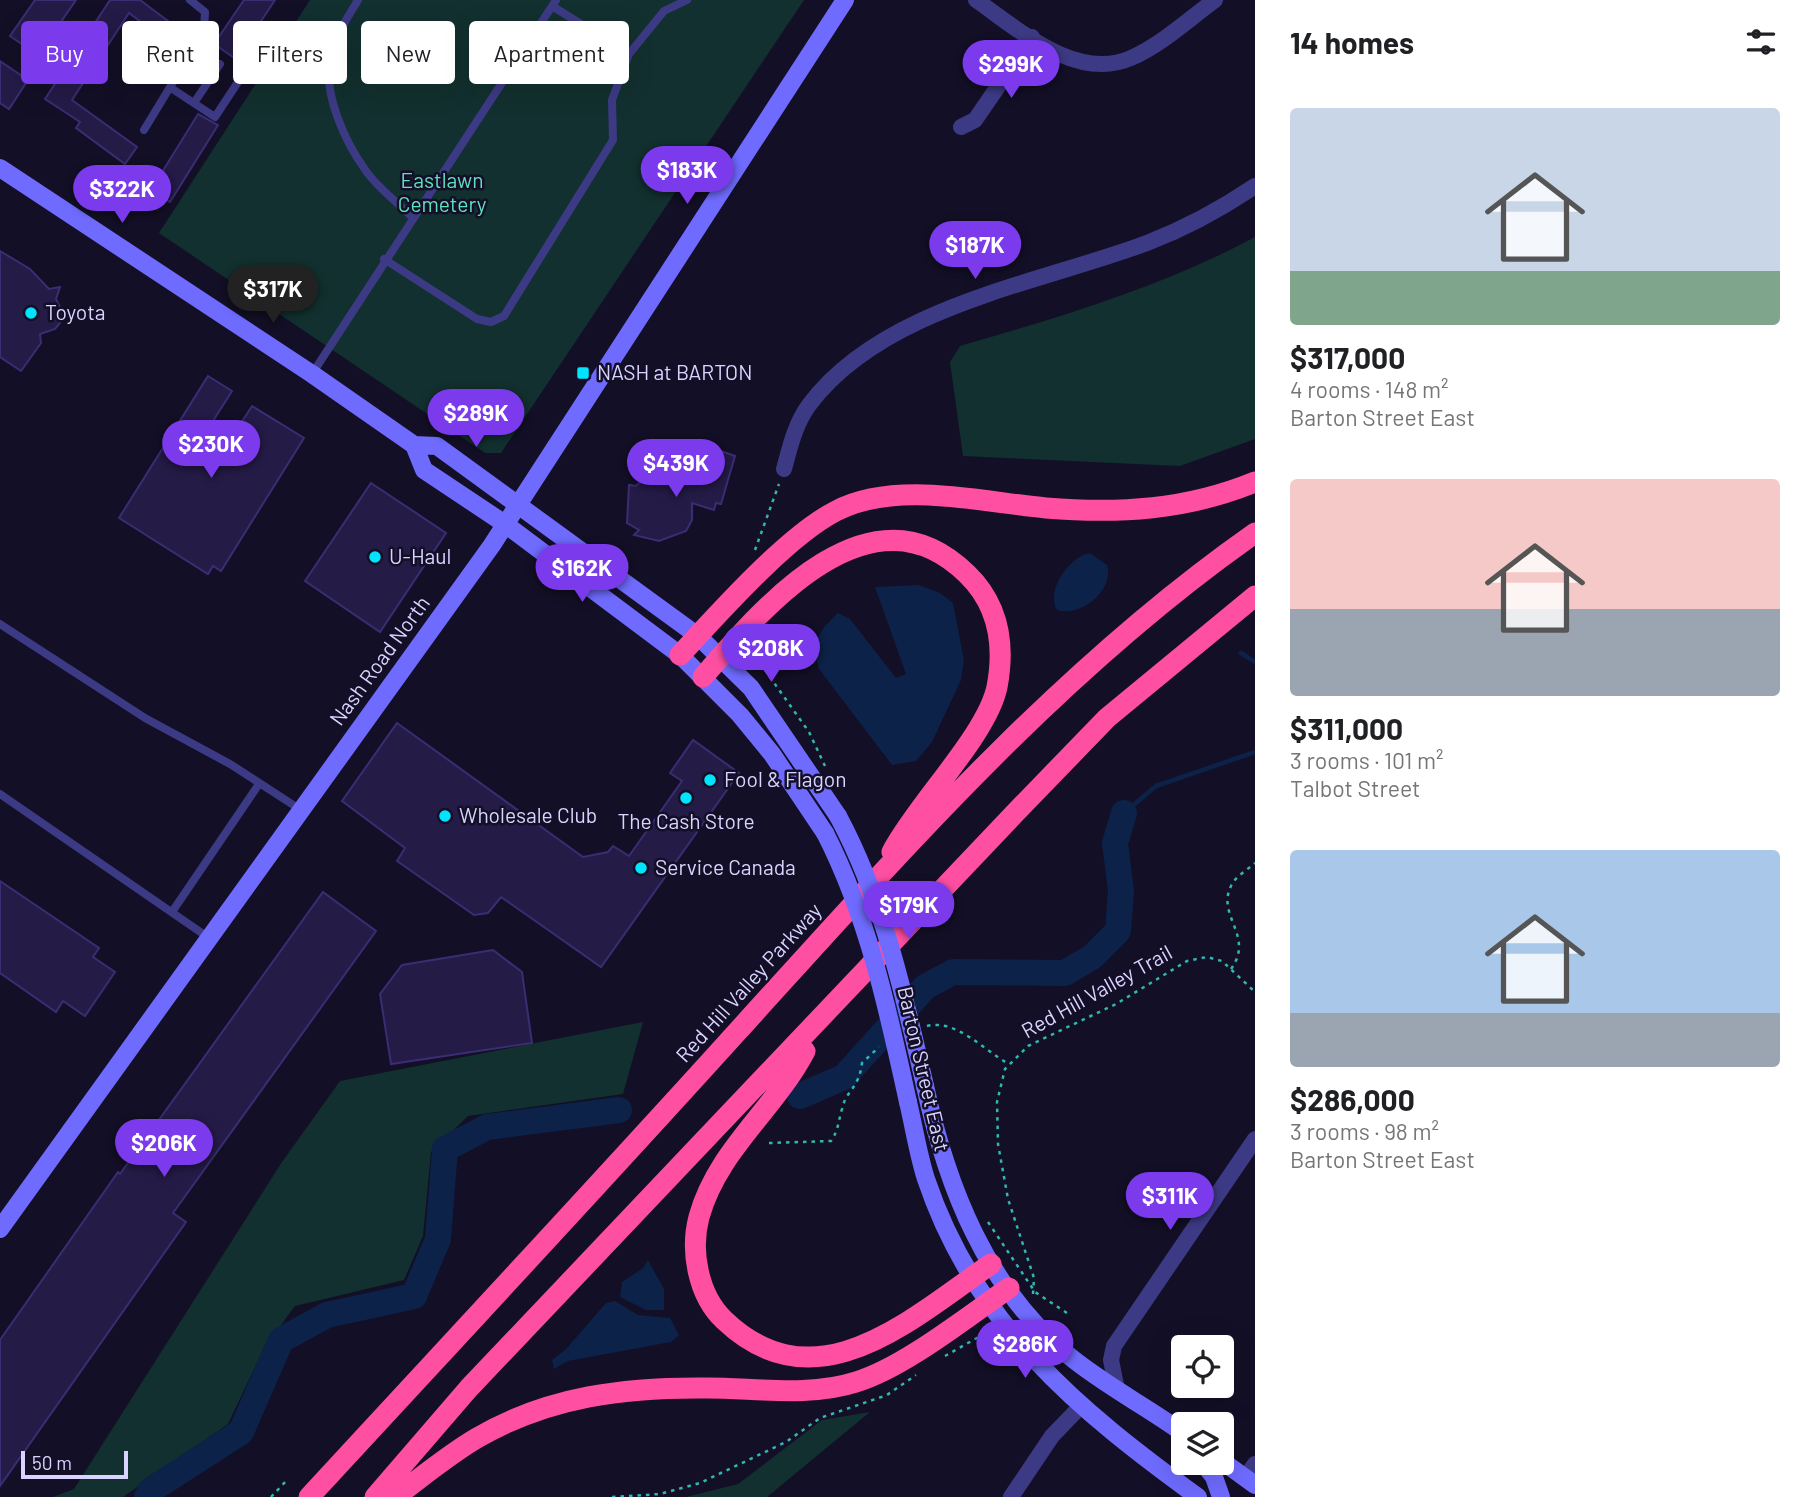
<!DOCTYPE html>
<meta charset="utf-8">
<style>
:root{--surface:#fff;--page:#f2f2f2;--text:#202124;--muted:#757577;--accent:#7c3aed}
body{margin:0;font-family:Barlow,sans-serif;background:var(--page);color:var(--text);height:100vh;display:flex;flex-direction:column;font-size:26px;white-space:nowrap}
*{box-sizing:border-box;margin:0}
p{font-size:23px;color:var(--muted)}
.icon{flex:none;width:38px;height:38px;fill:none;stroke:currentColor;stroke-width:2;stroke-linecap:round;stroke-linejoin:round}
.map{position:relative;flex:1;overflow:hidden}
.drawer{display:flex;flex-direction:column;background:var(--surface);width:560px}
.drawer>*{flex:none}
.guide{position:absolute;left:21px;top:21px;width:665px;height:63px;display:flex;gap:14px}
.buttons{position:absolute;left:1171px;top:1335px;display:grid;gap:14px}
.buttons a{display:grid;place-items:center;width:63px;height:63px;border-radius:7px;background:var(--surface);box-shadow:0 7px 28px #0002;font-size:35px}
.scale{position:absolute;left:21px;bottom:18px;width:107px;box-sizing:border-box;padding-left:7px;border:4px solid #d9d4ff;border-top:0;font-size:19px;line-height:24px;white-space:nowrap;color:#d9d4ff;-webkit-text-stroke:5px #130f26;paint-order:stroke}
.price{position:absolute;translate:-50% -60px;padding:0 16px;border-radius:24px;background:var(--accent);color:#fff;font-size:23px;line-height:46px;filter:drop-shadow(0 2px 4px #0008)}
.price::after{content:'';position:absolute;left:50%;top:42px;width:21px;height:16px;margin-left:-10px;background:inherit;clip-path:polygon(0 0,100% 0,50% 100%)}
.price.active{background:#222;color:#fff}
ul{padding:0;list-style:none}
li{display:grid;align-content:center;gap:14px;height:371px;padding:0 35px}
li span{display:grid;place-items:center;height:217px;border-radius:7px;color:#555}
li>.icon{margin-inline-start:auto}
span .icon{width:126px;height:126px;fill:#fffc;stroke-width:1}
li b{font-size:30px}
h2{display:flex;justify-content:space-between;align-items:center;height:84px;padding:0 35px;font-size:30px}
.chip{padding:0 24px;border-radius:7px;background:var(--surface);box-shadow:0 7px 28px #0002;font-size:24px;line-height:63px}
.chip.active{background:var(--accent);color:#fff}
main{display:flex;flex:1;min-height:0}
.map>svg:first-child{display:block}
.green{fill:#12302f}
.water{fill:#0c2248}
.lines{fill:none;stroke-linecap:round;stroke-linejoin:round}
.stream{stroke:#0c2248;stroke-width:4.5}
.river{stroke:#0c2248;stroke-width:26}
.building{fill:#241b47;stroke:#3b2d73;stroke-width:2}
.path{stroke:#2fb8b0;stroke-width:2.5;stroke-dasharray:3.5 5;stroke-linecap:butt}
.service{stroke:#3d3a85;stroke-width:8}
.minor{stroke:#3d3a85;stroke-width:16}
.secondary{stroke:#6f6bff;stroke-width:18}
.motorway{stroke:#ff4fa3;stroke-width:21}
.secondary-bridge{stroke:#6f6bff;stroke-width:18}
.poi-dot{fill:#00e5ff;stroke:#130f26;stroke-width:2.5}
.labels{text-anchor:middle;stroke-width:5;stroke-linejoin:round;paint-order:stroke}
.park-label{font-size:21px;fill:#5fe0c0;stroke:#130f26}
.poi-label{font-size:21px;fill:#d9d4ff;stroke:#130f26;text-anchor:start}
.street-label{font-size:21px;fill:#d9d4ff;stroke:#130f26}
</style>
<main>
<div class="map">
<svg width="1255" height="1497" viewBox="0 0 1255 1497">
<rect width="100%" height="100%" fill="#130f26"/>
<!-- green -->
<path class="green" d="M310,0H804L501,453H485L159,233Z
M1255,237V439L1180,466L963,456L950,362L960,346C1060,317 1162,287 1255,237Z
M643,1022L623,1094L468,1116L431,1152L423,1236L404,1280L295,1306L264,1348L228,1424L123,1497H53L74,1489L282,1162L340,1081Z
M870,1412L767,1497H686L738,1484L822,1420Z"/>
<!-- water -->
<path class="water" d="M1090,553L1107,565C1115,589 1081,618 1057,610C1045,591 1070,556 1090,553Z
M919,585L940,593L953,603L964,660L961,680L932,742L916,761L892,765L819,669L814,649L804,647L806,638L817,639L824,627L838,613L850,619L896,678L906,674L875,587Z
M648,1260L664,1289V1310H646L620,1297L622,1282L643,1268Z
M615,1301L638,1315L670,1318L679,1335L671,1342L568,1361L554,1369L552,1360L566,1349L606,1303Z"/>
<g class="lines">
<!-- stream -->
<path class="stream" d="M1241,653L1255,662
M1124,813L1156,786L1255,752"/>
<!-- river -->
<path class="river" d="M800,1096L844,1077L925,987L953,972L1065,973L1092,957L1118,931L1121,891L1115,843L1124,813
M147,1497L151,1490L241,1432L281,1340L327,1315L414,1296L438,1239L445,1149L487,1127L619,1110"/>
</g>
<!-- building -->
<path class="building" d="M35,0H76L38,55L10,36Z
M110,0H140L172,24L162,38L129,13L72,100L137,147L125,164L76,128L80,122L45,99Z
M244,0H275L236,59L214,44Z
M0,61L28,80L9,109L0,103Z
M198,114L218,125L170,202L151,190Z
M0,251L30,269L49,289L60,287L56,299L61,309L60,323L55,329L40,334L41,343L21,371L0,357Z
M208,376L232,391L213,421L234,434L252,406L304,438L221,571L213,566L208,574L119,518Z
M715,449L735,456L721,504L716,503L714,510L692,503V520L686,531L659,541L634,535L639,530L627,523L629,485L636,486L644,478L671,480L677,467L685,468L703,483Z
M371,483L446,533L380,632L305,581Z
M397,723L583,857L608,852L613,846L629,856L682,781L670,773L693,740L739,773L601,967L501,897L488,913L474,915L397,861L405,848L342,801Z
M0,881L99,948L93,957L115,972L85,1016L63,1001L56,1012L0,973Z
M323,892L376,931L173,1213L186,1222L0,1486V1340L118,1172L120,1174Z
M493,950L522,972L532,1043L391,1064L380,994L402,965Z"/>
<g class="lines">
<!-- path -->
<path class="path" d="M755,550L779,484
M750,649L809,732L825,766
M1231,969C1255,936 1216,916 1231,886C1235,877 1247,870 1255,863
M927,1026C957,1019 983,1050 1009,1064
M769,1143L831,1141C839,1129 838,1122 842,1109C846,1090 859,1089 862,1063L879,1047
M988,1222L1035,1292L1070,1315
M1033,1294L1034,1278L1008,1199L998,1144L997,1102L1005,1069L1028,1046L1116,1004L1187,961L1207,957L1222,961L1255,992
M945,1356L991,1330
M271,1497L287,1480
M612,1497L660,1494L700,1483L786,1442L820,1418L887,1395L916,1375"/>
<!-- service -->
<path class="service" d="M358,0C347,19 334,37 330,59C323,94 345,142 366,171C378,188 397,202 412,217
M552,6L629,54
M171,88L215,117L242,76
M194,103L220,64
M144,130L204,31L205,12L190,0
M384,259L477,319L491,322L504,316L613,140L612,100L629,54L664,11L687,0
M312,374L556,0
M0,624L145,718L230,764L301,810
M0,794L209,938
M172,912L259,784"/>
<!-- minor -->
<path class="minor" d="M976,0C1018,29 1076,82 1131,58C1161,45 1189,19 1215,0
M961,127L975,120L1032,37
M784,469C790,447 795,424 809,405C882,307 1037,284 1147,243C1186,228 1221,209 1255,186
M1117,1390L1111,1360L1114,1346L1255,1139
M1245,1478L1255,1464
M1011,1497L1052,1436L1080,1407"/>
<!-- secondary -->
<path class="secondary" d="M0,168L312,374L414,445L437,446L698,636L751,688L838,816
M414,445L424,470L505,524L680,655L740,715L772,754L825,833
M925,1086C947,1187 986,1287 1068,1355C1104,1385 1146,1406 1183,1433
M908,1102C914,1127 918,1154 926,1179C975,1325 1078,1410 1198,1497
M0,1229L492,545L845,0
M1222,1461L1255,1485
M1203,1463L1214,1477L1221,1497"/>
<!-- motorway -->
<path class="motorway" d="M680,655C719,613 787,536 836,511C895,480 982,502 1046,508C1119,514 1187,510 1255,482
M703,677C764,606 871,480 967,574C999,605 1005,645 997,687C987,735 917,804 892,852
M805,1051C774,1110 717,1151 699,1217C690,1251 698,1295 724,1320C816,1408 911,1319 991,1264
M309,1497C452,1342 596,1188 737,1032C898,855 1058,671 1255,533
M375,1497L469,1388L1016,812L1107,718L1255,596
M395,1497C422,1477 448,1455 477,1438C549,1396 626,1387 708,1388C755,1388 810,1397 856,1382C903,1368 967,1317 1009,1288"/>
<!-- secondary-bridge -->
<path class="secondary-bridge" d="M838,816C883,900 904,994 925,1086
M825,833C868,917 888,1010 908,1102"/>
</g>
<!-- markers -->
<g class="poi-dot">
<circle cx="31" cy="313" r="7"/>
<rect x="576" y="366" width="14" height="14" rx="3.5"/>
<circle cx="375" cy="557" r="7"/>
<circle cx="710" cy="780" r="7"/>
<circle cx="686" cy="798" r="7"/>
<circle cx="445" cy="816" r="7"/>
<circle cx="641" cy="868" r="7"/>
</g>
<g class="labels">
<!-- park labels -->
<g class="park-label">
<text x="442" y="188">Eastlawn<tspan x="442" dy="24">Cemetery</tspan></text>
</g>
<!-- poi labels -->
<g class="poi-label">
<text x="45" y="320">Toyota</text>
<text x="597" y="380">NASH at BARTON</text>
<text x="389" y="564">U-Haul</text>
<text x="724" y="787">Fool &amp; Flagon</text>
<text x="459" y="823">Wholesale Club</text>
<text x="686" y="829" text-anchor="middle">The Cash Store</text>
<text x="655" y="875">Service Canada</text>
</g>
<!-- street labels -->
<g class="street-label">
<text transform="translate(380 661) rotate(-54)" y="7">Nash Road North</text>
<text transform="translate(749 983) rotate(-48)" y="7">Red Hill Valley Parkway</text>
<text transform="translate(1097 992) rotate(-29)" y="7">Red Hill Valley Trail</text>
<text transform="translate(923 1069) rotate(77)" y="7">Barton Street East</text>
</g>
</g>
</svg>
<div class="buttons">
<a><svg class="icon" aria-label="locate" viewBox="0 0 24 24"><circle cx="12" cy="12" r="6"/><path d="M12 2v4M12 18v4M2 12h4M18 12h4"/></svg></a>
<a><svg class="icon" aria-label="layers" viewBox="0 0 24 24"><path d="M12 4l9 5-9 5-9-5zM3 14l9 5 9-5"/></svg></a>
</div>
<div class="scale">50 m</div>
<b class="price" style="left:1011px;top:100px">$299K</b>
<b class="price" style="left:687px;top:206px">$183K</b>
<b class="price" style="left:122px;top:225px">$322K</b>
<b class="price" style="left:975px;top:281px">$187K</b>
<b class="price active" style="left:273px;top:325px">$317K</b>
<b class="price" style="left:476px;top:449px">$289K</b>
<b class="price" style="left:211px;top:480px">$230K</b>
<b class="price" style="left:676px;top:499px">$439K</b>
<b class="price" style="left:582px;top:604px">$162K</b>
<b class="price" style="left:771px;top:684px">$208K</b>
<b class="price" style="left:909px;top:941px">$179K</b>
<b class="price" style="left:164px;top:1179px">$206K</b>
<b class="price" style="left:1170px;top:1232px">$311K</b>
<b class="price" style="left:1025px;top:1380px">$286K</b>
<div class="guide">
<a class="chip active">Buy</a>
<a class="chip">Rent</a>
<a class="chip">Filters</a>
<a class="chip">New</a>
<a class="chip">Apartment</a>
</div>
</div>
<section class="drawer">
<h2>14 homes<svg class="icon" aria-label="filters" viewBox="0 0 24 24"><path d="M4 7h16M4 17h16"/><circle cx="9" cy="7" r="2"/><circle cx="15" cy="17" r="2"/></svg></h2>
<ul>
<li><span style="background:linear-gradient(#c9d6e8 75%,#7fa58c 0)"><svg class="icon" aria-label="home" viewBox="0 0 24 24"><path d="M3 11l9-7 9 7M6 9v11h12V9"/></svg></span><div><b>$317,000</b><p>4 rooms · 148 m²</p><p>Barton Street East</p></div></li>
<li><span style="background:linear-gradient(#f6c9c9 60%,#9aa5b1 0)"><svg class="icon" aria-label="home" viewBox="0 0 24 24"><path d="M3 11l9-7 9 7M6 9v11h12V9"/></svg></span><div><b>$311,000</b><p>3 rooms · 101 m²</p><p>Talbot Street</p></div></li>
<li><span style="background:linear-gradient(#a9c7e8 75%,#9aa5b1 0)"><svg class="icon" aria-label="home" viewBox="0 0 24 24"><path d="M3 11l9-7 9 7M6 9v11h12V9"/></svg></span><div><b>$286,000</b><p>3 rooms · 98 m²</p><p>Barton Street East</p></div></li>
</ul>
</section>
</main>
